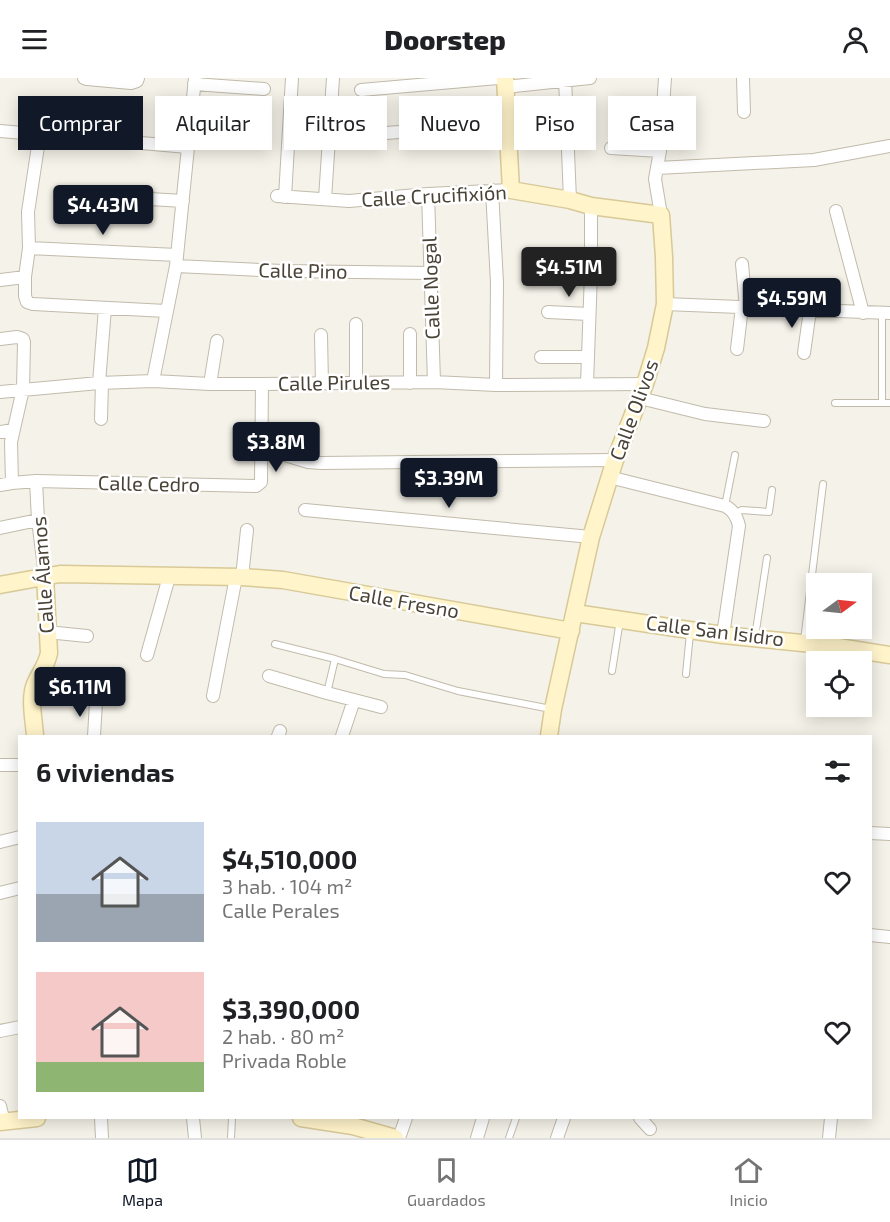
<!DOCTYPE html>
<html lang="es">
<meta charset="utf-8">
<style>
:root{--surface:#fff;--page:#f6f6f6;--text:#202124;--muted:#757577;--line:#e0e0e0;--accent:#111827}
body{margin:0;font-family:"Exo 2",sans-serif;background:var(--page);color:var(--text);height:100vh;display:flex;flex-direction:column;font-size:22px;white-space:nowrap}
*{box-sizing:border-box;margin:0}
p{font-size:20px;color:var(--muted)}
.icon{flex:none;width:33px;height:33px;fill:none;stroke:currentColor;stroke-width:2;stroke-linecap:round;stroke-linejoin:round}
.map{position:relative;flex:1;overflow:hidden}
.side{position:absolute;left:18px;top:657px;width:854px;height:384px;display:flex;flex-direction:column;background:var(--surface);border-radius:0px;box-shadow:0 3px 15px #0003}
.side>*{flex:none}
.hud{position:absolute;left:18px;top:18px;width:855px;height:54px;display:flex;gap:12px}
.needle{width:39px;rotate:75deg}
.buttons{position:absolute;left:806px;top:495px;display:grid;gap:12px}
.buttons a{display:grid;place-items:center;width:66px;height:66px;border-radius:0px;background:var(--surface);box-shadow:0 3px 15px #0003;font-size:30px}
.price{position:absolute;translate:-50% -51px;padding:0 14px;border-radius:6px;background:var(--accent);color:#fff;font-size:20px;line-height:39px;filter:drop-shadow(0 2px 3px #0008)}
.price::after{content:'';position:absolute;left:50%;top:36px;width:18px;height:14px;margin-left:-9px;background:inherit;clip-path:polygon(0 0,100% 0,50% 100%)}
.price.selected{background:#222;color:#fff}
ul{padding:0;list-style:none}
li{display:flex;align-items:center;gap:18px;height:150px;padding:0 18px}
li span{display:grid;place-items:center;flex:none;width:168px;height:120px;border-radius:0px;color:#555}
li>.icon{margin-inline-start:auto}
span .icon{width:72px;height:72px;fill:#fffc;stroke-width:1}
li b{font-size:26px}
h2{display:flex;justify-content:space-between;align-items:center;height:72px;padding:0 18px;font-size:26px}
.pill{padding:0 21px;border-radius:0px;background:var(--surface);box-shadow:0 3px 15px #0003;font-size:21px;line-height:54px}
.pill.selected{background:var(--accent);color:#fff}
header{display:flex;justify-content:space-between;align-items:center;height:78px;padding:0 18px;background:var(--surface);font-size:27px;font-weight:800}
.tabs{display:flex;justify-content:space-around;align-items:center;height:84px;border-top:2px solid var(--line);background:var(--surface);font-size:16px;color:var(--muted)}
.tabs a{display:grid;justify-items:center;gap:3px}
.tabs .selected{color:var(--accent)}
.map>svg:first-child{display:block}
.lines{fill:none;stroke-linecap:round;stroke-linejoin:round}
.lane-casing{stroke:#c2bbab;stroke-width:8}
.street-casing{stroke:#c2bbab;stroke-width:14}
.secondary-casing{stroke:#d8c997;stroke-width:19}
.lane{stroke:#fff;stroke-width:6}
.street{stroke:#fff;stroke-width:12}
.secondary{stroke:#fff4ca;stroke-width:16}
.labels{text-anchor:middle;stroke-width:5;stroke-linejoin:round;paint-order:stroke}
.street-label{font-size:20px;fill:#4a4337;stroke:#fff}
</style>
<header><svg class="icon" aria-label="menu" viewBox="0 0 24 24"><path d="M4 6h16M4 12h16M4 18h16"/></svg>Doorstep<svg class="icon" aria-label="person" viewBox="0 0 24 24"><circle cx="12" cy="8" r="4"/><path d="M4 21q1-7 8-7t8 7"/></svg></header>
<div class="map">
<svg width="890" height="1060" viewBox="0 0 890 1060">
<rect width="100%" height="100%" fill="#f5f2e9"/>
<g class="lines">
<!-- lane casing -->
<g class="lane-casing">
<path id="lane" d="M882,235V325
M835,325H890
M725,428L735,377
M735,435L742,432L769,434L772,412
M755,559L767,480
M804,563L823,406
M275,566L335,581L384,596L405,597L458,613L551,631
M831,584L832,568
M612,593L620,542
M686,596L690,555
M327,615L335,581
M231,1060L232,1040
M509,1060L516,1040"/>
</g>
<!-- street casing -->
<g class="street-casing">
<path id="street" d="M84,0L87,1L131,5L137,3L138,0
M565,0L570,122
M743,0L744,34
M194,6L264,11
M505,9L590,0
M361,12L498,0
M0,53L188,69
M40,55L28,134L29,170L25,199V218L27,224L33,226L166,233
M359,57L507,46
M611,70L660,73
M657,90L814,82L890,68
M492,112L497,205L496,307
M428,116L434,304
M84,117L183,123
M277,118L349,123L428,116L511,112
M285,119L292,0
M325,121L333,0
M836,133L863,235
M661,137L655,101L660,73L665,0
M29,170L177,177
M742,186L746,229
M176,188L283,193L430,195
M545,191L591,195
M0,202L25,199
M665,226L890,235
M548,234L589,236
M356,246V305
M321,257L322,306
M0,261L17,259L23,261L24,264L23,311L11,364L12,405
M737,271L742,229
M804,275L810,232
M541,279H587
M153,303L176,188L195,0
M99,305L105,230
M410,305V256
M210,306L217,263
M587,306L591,195V128
M0,314L99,305L153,303L210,306H262L434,304L496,307L645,306
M640,320L705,336L764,343
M101,341L102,305
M0,354L13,352
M262,375L282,376L308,384L321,385L615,382
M609,399L725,428C733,432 737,438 739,448L723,557
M36,403L38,442L45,498
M0,407L12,405L36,403L256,408L261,404L262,306
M305,432L591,459
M0,450L38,442
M242,499L247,452
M47,554L87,558
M147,577L169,499
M269,598L327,615L381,629
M213,618L236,499
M94,658L96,624
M278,658L280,653
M342,658L354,622
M0,687H20
M870,755L890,756
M0,764L20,759
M0,815L20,810
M870,857L890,859
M0,953L20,949
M0,1028L4,1044
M101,1040L102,1060
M193,1040L195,1060
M640,1040L650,1051
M399,1060L406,1040
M477,1060L483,1040
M557,1060L564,1040
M829,1060L831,1040"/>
</g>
<!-- secondary casing -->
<g class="secondary-casing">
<path id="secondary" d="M505,0L511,112L570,122L591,128L661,137L664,179L665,226L656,270L645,306L615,382L591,459L553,631L549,658
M0,507L60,496L242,499L283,502L571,553
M575,535L723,557L832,568L890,577
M35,658C34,642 29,621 35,606C40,594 46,589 49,575L45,498
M301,1040L353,1048L395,1060
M0,1044L37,1040"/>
</g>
<!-- lane -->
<use href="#lane" class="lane"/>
<!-- street -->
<use href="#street" class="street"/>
<!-- secondary -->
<use href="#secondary" class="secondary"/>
</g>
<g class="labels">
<!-- street labels -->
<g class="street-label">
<text transform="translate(434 118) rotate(-3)" y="7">Calle Crucifixión</text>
<text transform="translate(303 193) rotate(1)" y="7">Calle Pino</text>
<text transform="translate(431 210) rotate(-92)" y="7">Calle Nogal</text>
<text transform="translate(334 305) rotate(-1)" y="7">Calle Pirules</text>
<text transform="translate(634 332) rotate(-70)" y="7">Calle Olivos</text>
<text transform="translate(149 406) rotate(1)" y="7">Calle Cedro</text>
<text transform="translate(43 497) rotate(-94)" y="7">Calle Álamos</text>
<text transform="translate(404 524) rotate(10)" y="7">Calle Fresno</text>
<text transform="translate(715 553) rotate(7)" y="7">Calle San Isidro</text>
</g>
</g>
</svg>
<div class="buttons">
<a><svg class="needle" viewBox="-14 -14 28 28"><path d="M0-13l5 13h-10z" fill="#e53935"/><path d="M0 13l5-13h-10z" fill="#757577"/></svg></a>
<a><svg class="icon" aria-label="locate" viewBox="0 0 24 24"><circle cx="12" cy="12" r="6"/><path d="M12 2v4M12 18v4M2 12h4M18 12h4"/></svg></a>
</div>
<b class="price" style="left:103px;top:158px">$4.43M</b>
<b class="price selected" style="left:569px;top:220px">$4.51M</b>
<b class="price" style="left:792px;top:251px">$4.59M</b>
<b class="price" style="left:276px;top:395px">$3.8M</b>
<b class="price" style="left:449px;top:431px">$3.39M</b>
<b class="price" style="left:80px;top:640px">$6.11M</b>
<div class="hud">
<a class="pill selected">Comprar</a>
<a class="pill">Alquilar</a>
<a class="pill">Filtros</a>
<a class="pill">Nuevo</a>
<a class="pill">Piso</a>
<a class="pill">Casa</a>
</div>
<section class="side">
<h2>6 viviendas<svg class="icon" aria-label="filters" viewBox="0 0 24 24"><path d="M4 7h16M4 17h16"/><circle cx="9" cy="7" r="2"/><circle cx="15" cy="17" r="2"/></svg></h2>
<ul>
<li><span style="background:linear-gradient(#c9d6e8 60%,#9aa5b1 0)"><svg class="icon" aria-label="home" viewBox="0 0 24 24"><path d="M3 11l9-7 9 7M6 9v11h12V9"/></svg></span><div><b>$4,510,000</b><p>3 hab. · 104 m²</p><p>Calle Perales</p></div><svg class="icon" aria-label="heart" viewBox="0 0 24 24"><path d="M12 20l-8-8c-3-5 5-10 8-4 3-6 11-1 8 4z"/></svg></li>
<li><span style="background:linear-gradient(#f6c9c9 75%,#8fb573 0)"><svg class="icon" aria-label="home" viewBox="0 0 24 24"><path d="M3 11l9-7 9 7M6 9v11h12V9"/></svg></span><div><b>$3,390,000</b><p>2 hab. · 80 m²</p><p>Privada Roble</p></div><svg class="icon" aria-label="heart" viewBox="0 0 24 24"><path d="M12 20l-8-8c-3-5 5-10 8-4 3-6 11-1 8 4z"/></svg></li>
</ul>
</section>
</div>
<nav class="tabs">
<a class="selected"><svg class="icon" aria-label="map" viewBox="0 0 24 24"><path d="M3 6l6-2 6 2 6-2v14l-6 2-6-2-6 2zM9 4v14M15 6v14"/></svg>Mapa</a>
<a><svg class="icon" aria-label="saved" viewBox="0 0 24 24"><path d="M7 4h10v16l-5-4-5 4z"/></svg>Guardados</a>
<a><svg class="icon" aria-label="home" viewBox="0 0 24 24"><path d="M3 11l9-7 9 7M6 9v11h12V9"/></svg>Inicio</a>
</nav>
